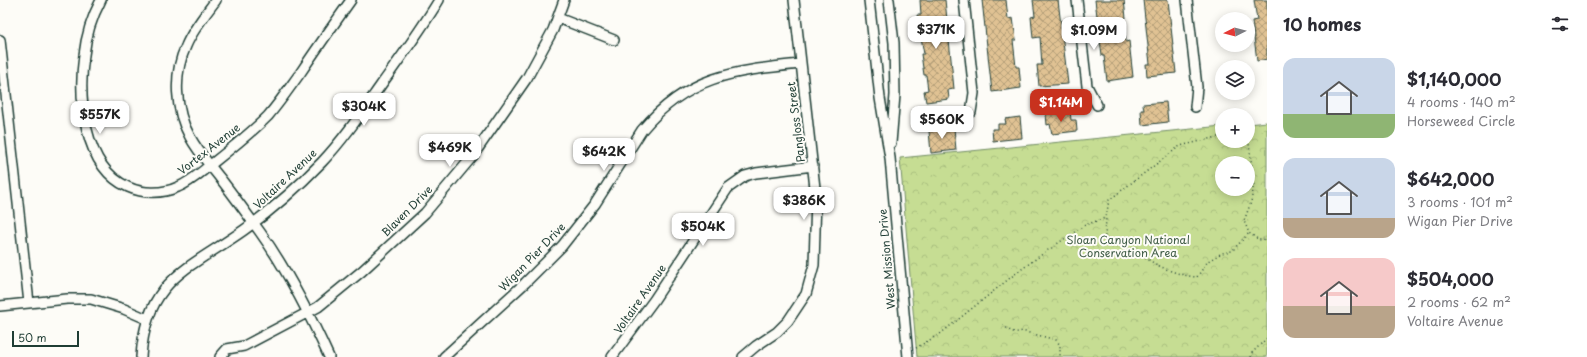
<!DOCTYPE html>
<meta charset="utf-8">
<style>
:root{--surface:#fff;--page:#f7f7f7;--text:#2b2b33;--muted:#7c7c81;--accent:#c8321e}
body{margin:0;font-family:"Playpen Sans",sans-serif;background:var(--page);color:var(--text);height:100vh;display:flex;flex-direction:column;font-size:15px;white-space:nowrap}
*{box-sizing:border-box;margin:0}
p{font-size:13px;color:var(--muted)}
.icon{flex:none;width:22px;height:22px;fill:none;stroke:currentColor;stroke-width:2;stroke-linecap:round;stroke-linejoin:round}
.map{position:relative;flex:1;overflow:hidden}
.sheet{display:flex;flex-direction:column;background:var(--surface);width:320px}
.sheet>*{flex:none}
.needle{width:26px;rotate:264deg}
.buttons{position:absolute;left:1215px;top:12px;display:grid;gap:8px}
.buttons a{display:grid;place-items:center;width:40px;height:40px;border-radius:50%;background:var(--surface);box-shadow:0 2px 10px #0003;font-size:20px}
.scale{position:absolute;left:12px;bottom:10px;width:67px;box-sizing:border-box;padding-left:4px;border:2px solid #1f3d34;border-top:0;font-size:11px;line-height:14px;white-space:nowrap;color:#1f3d34;-webkit-text-stroke:3px #fdfcf7;paint-order:stroke}
.price{position:absolute;translate:-50% -34px;padding:0 9px;border-radius:8px;background:#fff;color:#222;font-size:13px;line-height:26px;filter:drop-shadow(0 1px 2px #0008)}
.price::after{content:'';position:absolute;left:50%;top:24px;width:12px;height:9px;margin-left:-6px;background:inherit;clip-path:polygon(0 0,100% 0,50% 100%)}
.price.selected{background:var(--accent);color:#fff}
ul{padding:0;list-style:none}
li{display:flex;align-items:center;gap:12px;height:100px;padding:0 16px}
li span{display:grid;place-items:center;flex:none;width:112px;height:80px;border-radius:12px;color:#555}
li>.icon{margin-inline-start:auto}
span .icon{width:48px;height:48px;fill:#fffc;stroke-width:1}
li b{font-size:17px}
h2{display:flex;justify-content:space-between;align-items:center;height:48px;padding:0 16px;font-size:17px}
main{display:flex;flex:1;min-height:0}
.map>svg:first-child{display:block}
.park{fill:url(#park-crowns);stroke:#728d64;fill-rule:evenodd}
.building{fill:url(#building-cross-hatch);stroke:#1f3d34}
.lines{fill:none;stroke-linecap:round;stroke-linejoin:round}
.street-casing{stroke:#1f3d34;stroke-width:12}
.path{stroke:#1f3d34;stroke-width:1.5;stroke-dasharray:1 3;stroke-linecap:butt}
.street{stroke:#fdfcf7;stroke-width:9}
.labels{text-anchor:middle;stroke-width:4;stroke-linejoin:round;paint-order:stroke}
.street-label{font-size:11px;fill:#1f3d34;stroke:#fdfcf7}
.park-label{font-size:11px;fill:#405d47;stroke:#fdfcf7}
</style>
<main>
<div class="map">
<svg width="1267" height="357" viewBox="0 0 1267 357">
<defs>
<pattern id="park-crowns" width="20" height="18" patternUnits="userSpaceOnUse"><rect width="20" height="18" fill="#c6dd93"/><path d="M2 6a3 3 0 1 1 6 0M12 15a3 3 0 1 1 6 0" fill="none" stroke="#aabf7f"/></pattern>
<pattern id="building-cross-hatch" width="8" height="8" patternUnits="userSpaceOnUse"><rect width="8" height="8" fill="#e0c293"/><path d="M0 0l8 8M0 8l8-8" fill="none" stroke="#b59f79"/></pattern>
</defs>
<rect width="100%" height="100%" fill="#fdfcf7"/>
<filter id="ink" filterUnits="userSpaceOnUse"><feTurbulence type="fractalNoise" baseFrequency=".025" numOctaves="2"/><feDisplacementMap in="SourceGraphic" scale="8" xChannelSelector="R" yChannelSelector="G"/><feConvolveMatrix kernelMatrix="1 2 1 2 8 2 1 2 1" color-interpolation-filters="sRGB"/></filter>
<g filter="url(#ink)">
<!-- park -->
<path class="park" d="M1267,122V357H917L900,158L1222,126V141H1248V124ZM1222,163H1248V189H1222Z"/>
<!-- building -->
<path class="building" d="M920,0H945L954,89L948,90L949,99L926,102L924,91L928,90L926,75H924L921,54H924L917,15H921Z
M982,0H1006L1008,19L1013,18L1016,40H1013L1016,67H1019L1021,88L992,92Z
M1033,0H1058L1068,84L1039,86L1037,65H1042L1040,37L1033,38L1031,17L1035,16Z
M1095,0H1124L1126,18L1123,19L1126,42L1129,41L1133,77L1107,81L1104,56H1102Z
M1143,0H1168L1176,73L1147,76L1146,64H1150Z
M1254,0H1267V59L1257,61L1252,21L1257,20Z
M1166,102L1168,122L1142,125L1141,110H1144L1143,104Z
M1070,111L1071,120H1076L1077,131L1052,134L1050,124L1047,125L1046,114Z
M1020,117L1022,138L993,141L992,129H998V124H1006L1005,119Z
M954,128L956,150L931,153L929,131Z"/>
<g class="lines">
<!-- street casing -->
<g class="street-casing">
<path id="street" d="M101,0C92,17 86,36 84,55C78,97 83,167 128,187C143,194 163,194 178,187C191,182 202,171 213,163C232,148 251,133 268,116C280,102 290,87 301,72C317,48 334,24 351,0
M216,0C205,15 193,29 186,46C173,74 175,110 190,137C198,152 210,165 220,178C234,196 247,214 260,232C288,271 309,313 329,357
M869,0L880,98L890,158L908,357
M889,0L894,43L895,95L891,143
M964,0L974,93L971,112
M1077,0L1087,86L1097,105
M1187,0L1197,87L1195,107
M558,18L614,40
M0,40L29,303
M0,306L67,299H91L124,309L147,319
M141,357C146,279 189,269 244,230C272,210 298,187 322,162C344,139 362,112 381,85C401,57 421,30 439,0
M220,357L227,349L244,346L318,307L362,271L425,213L472,157L527,78L553,30L564,0
M444,357L525,283L562,246L595,204L642,130C688,75 734,71 801,64
M612,357L654,300L728,188L745,176L756,173L813,166
M743,357L756,346L777,332L788,321L806,294L814,265L816,197L794,0"/>
</g>
<!-- path -->
<path class="path" d="M1222,136L1180,146L1109,200L1106,218L1105,237L1121,247L1139,251C1150,265 1180,276 1197,277L1208,261L1222,253L1232,251L1249,233
M1247,141L1249,144L1254,183L1251,202L1244,221L1249,233L1259,240L1267,239
M1003,325C1010,331 1013,334 1022,331L1056,340L1060,345V357
M916,348L940,334L1015,274L1048,250L1085,225L1105,218
M1251,357L1252,353L1267,338"/>
<!-- street -->
<use href="#street" class="street"/>
</g>
</g>
<g class="labels">
<!-- street labels -->
<g class="street-label">
<text transform="translate(796 122) rotate(-97)" y="4">Pangloss Street</text>
<text transform="translate(209 149) rotate(-38)" y="4">Vortex Avenue</text>
<text transform="translate(285 179) rotate(-43)" y="4">Voltaire Avenue</text>
<text transform="translate(407 211) rotate(-45)" y="4">Blaven Drive</text>
<text transform="translate(532 257) rotate(-46)" y="4">Wigan Pier Drive</text>
<text transform="translate(887 259) rotate(-95)" y="4">West Mission Drive</text>
<text transform="translate(640 299) rotate(-55)" y="4">Voltaire Avenue</text>
</g>
<!-- park labels -->
<g class="park-label">
<text x="1128" y="244">Sloan Canyon National<tspan x="1128" dy="13">Conservation Area</tspan></text>
</g>
</g>
</svg>
<div class="buttons">
<a><svg class="needle" viewBox="-14 -14 28 28"><path d="M0-13l5 13h-10z" fill="#e53935"/><path d="M0 13l5-13h-10z" fill="#7c7c81"/></svg></a>
<a><svg class="icon" aria-label="layers" viewBox="0 0 24 24"><path d="M12 4l9 5-9 5-9-5zM3 14l9 5 9-5"/></svg></a>
<a>+</a>
<a>−</a>
</div>
<div class="scale">50 m</div>
<b class="price" style="left:936px;top:50px">$371K</b>
<b class="price" style="left:1094px;top:51px">$1.09M</b>
<b class="price selected" style="left:1061px;top:123px">$1.14M</b>
<b class="price" style="left:364px;top:127px">$304K</b>
<b class="price" style="left:100px;top:135px">$557K</b>
<b class="price" style="left:942px;top:140px">$560K</b>
<b class="price" style="left:450px;top:168px">$469K</b>
<b class="price" style="left:604px;top:172px">$642K</b>
<b class="price" style="left:804px;top:221px">$386K</b>
<b class="price" style="left:703px;top:247px">$504K</b>
</div>
<section class="sheet">
<h2>10 homes<svg class="icon" aria-label="filters" viewBox="0 0 24 24"><path d="M4 7h16M4 17h16"/><circle cx="9" cy="7" r="2"/><circle cx="15" cy="17" r="2"/></svg></h2>
<ul>
<li><span style="background:linear-gradient(#c9d6e8 70%,#8fb573 0)"><svg class="icon" aria-label="home" viewBox="0 0 24 24"><path d="M3 11l9-7 9 7M6 9v11h12V9"/></svg></span><div><b>$1,140,000</b><p>4 rooms · 140 m²</p><p>Horseweed Circle</p></div></li>
<li><span style="background:linear-gradient(#c9d6e8 75%,#b9a48a 0)"><svg class="icon" aria-label="home" viewBox="0 0 24 24"><path d="M3 11l9-7 9 7M6 9v11h12V9"/></svg></span><div><b>$642,000</b><p>3 rooms · 101 m²</p><p>Wigan Pier Drive</p></div></li>
<li><span style="background:linear-gradient(#f6c9c9 60%,#b9a48a 0)"><svg class="icon" aria-label="home" viewBox="0 0 24 24"><path d="M3 11l9-7 9 7M6 9v11h12V9"/></svg></span><div><b>$504,000</b><p>2 rooms · 62 m²</p><p>Voltaire Avenue</p></div></li>
</ul>
</section>
</main>
